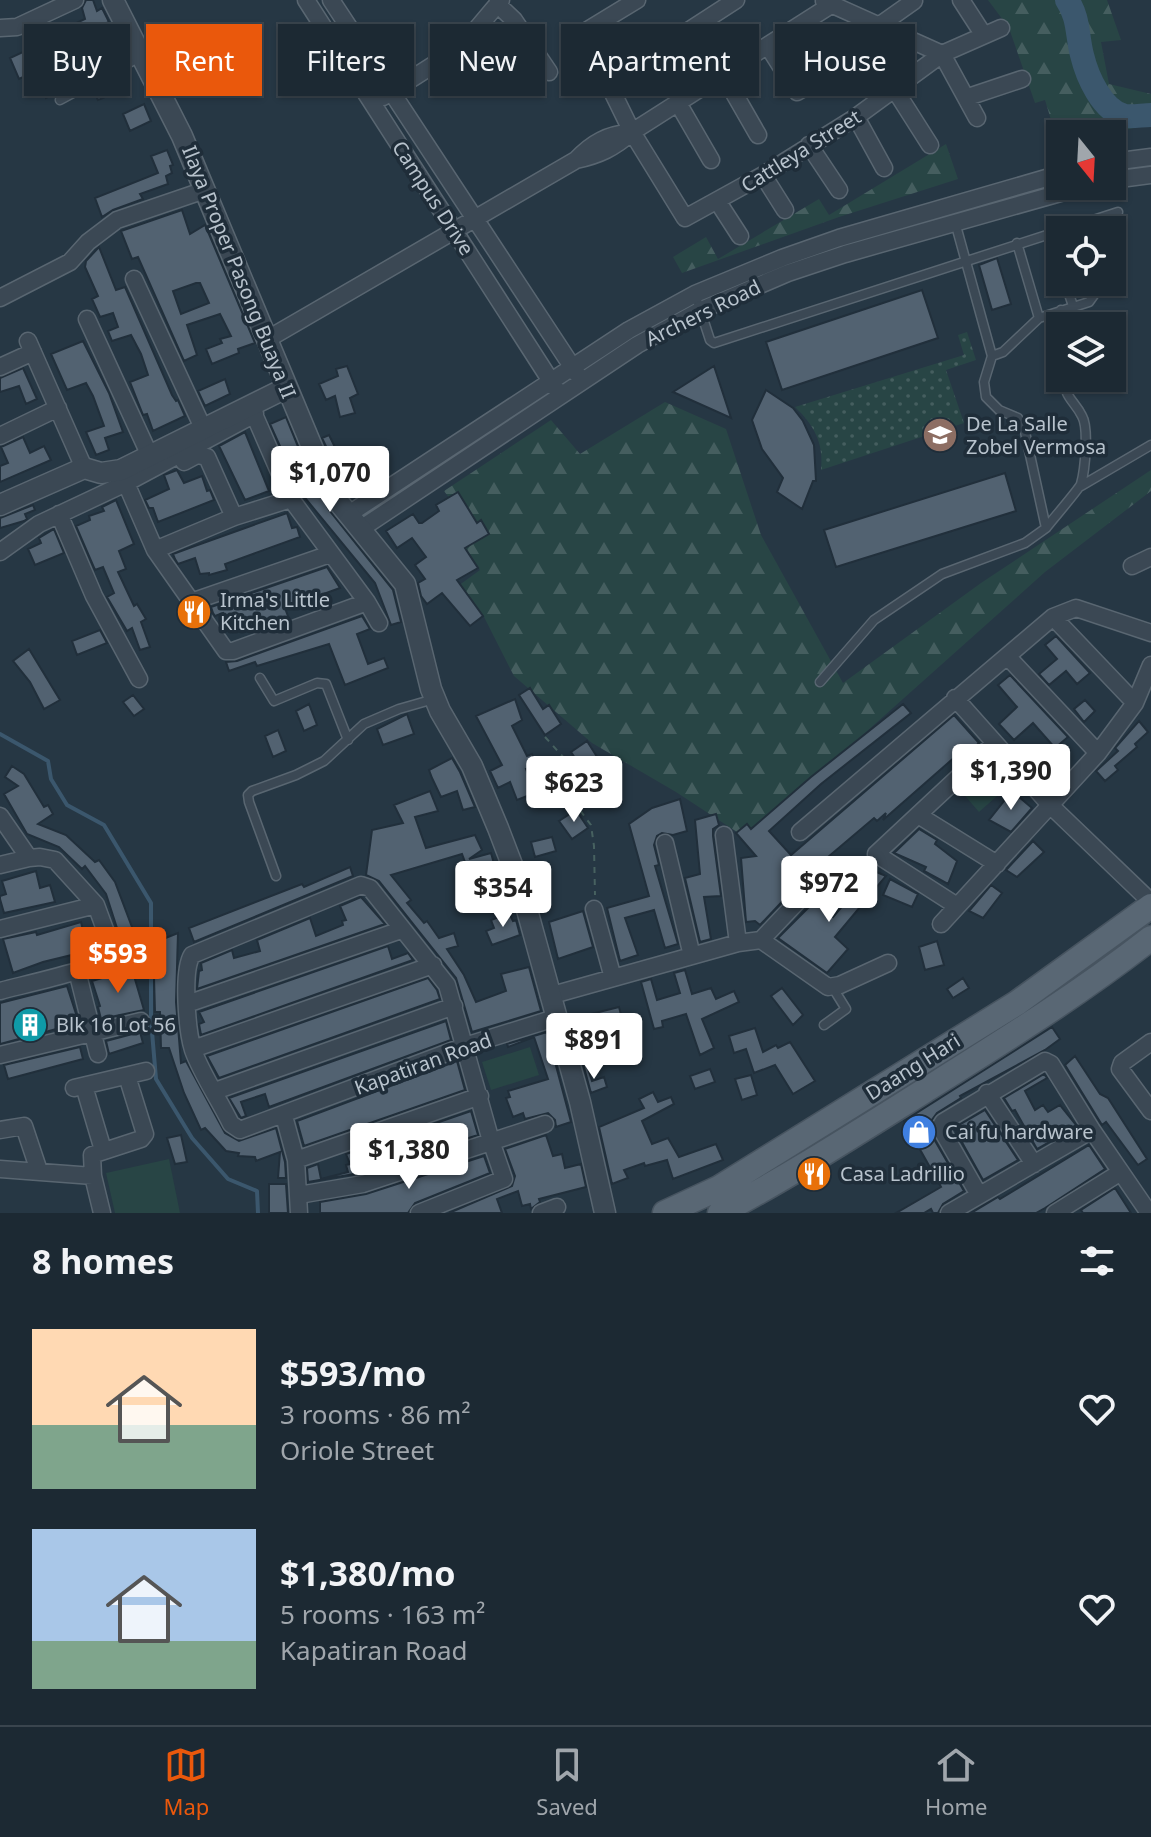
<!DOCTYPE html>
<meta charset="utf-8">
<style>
:root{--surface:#1c2933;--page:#25313b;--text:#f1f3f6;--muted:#a0a6ac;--line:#3a454e;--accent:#ea580c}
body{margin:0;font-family:"Noto Sans",sans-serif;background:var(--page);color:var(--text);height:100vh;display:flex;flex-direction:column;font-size:30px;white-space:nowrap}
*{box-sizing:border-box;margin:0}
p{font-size:26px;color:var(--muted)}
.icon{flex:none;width:44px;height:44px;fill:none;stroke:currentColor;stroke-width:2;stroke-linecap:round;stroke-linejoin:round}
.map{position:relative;height:1213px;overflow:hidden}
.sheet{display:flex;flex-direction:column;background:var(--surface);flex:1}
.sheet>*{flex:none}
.banner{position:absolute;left:24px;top:24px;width:1104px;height:72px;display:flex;gap:16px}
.needle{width:52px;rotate:162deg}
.fabs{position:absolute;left:1046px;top:120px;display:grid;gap:16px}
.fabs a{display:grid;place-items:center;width:80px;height:80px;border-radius:0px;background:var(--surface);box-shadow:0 2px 6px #0004,0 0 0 2px var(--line);font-size:40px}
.price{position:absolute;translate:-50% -68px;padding:0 18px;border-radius:8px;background:#fff;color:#222;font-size:26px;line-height:52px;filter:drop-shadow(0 2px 4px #0008)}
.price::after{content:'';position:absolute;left:50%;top:48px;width:24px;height:18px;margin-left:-12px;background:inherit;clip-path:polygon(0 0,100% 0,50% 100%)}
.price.current{background:var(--accent);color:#fff}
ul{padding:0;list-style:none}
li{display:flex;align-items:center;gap:24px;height:200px;padding:0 32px}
li span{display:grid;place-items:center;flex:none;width:224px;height:160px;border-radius:0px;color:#555}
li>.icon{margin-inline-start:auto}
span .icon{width:96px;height:96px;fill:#fffc;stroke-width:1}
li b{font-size:34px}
h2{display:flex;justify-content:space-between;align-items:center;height:96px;padding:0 32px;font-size:34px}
.tag{padding:0 28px;border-radius:0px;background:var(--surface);box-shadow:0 2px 6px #0004,0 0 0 2px var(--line);font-size:28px;line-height:72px}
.tag.current{background:var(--accent);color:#fff}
.menu{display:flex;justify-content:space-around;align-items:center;height:112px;border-top:2px solid var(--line);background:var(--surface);font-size:22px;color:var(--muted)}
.menu a{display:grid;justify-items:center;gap:4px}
.menu .current{color:var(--accent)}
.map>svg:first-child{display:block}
.grass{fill:url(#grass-dots)}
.forest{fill:url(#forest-firs)}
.park{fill:#284545}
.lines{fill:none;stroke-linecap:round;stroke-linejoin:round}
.stream{stroke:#3b576d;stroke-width:4}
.river{stroke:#3b576d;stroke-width:24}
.building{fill:#526271;stroke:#212f3b;stroke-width:2;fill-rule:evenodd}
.service-casing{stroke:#596671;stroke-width:11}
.minor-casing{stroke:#596671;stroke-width:19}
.tertiary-casing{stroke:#596671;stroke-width:23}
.primary-casing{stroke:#475460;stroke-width:27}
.path{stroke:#476160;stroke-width:2;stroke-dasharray:6 6;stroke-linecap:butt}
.service{stroke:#3b4854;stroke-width:8}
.minor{stroke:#3b4854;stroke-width:16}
.tertiary{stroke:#3b4854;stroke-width:20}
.primary{stroke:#596774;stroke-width:24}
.labels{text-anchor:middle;stroke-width:7;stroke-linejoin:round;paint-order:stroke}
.street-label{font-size:20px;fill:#b8c3cd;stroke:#1f2d39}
.poi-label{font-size:20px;fill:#b8c3cd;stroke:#1f2d39;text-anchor:start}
</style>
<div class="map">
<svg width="1151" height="1213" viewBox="0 0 1151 1213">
<defs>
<pattern id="grass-dots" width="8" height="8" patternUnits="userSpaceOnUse" patternTransform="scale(2)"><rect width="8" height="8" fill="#284545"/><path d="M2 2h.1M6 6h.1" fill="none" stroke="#455e5f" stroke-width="1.8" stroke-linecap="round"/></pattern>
<pattern id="forest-firs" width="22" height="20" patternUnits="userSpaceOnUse" patternTransform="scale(2)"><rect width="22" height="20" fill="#284545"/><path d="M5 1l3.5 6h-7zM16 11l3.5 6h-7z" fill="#455e5f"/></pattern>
</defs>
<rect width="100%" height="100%" fill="#263744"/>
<!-- grass -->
<path class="grass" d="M967,332L976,360L946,370L964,423L821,470C824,443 814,425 795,407L964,355L958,335Z"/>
<!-- forest -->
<path class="forest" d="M988,0H1107L1121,40L1101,42L1109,84L1151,94V124L1108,134H1060L1059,146L1045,100L1035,103L1009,28Z
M946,144L958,179L839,217L682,273L673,257L706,237L718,259L819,199L829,215Z
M665,402L726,429L761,535L843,683L981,583L1151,470V491L1045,572L763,824L740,834L676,792L592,743L514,676L483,615L458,586L480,570L457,541L473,529L444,491L551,420L580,454Z"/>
<!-- park -->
<path class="park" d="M992,759L1013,782L979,812L959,789Z
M530,1047L539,1075L491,1090L482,1062Z
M169,1159L180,1213H115L106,1173Z"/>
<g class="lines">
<!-- stream -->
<path class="stream" d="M0,734L48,761L51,779L67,805L104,825L151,903V1020L156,1079L192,1138L228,1179L257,1191L258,1213"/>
<!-- river -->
<path class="river" d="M1067,0C1079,17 1077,36 1082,55C1087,76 1102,111 1125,116C1133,117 1143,115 1151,115"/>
</g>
<!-- building -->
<path class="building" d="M86,0H93L97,11L102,8L109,22L102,25L116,52L123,48L127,56L81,80L73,63L68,65L62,52L76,46L68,27L85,19L82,8Z
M27,50L36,71L19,79L10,58Z
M56,78L61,91L46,98L41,84Z
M110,81L115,93L98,100L93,90Z
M144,104L151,121L130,131L123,114Z
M167,150L173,165L170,166L172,173L166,176L168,184L140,194L143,199L113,210L102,217L95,198L158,173L151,156Z
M182,210L190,234L205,225L206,227L255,343L238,349L239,353L212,364L206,349L222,343L220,339L231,336L220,314L187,325L197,355L184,361L138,257L132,259L121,231ZM196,283H200L209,303L181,314L173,291Z
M99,247L116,290L125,287L172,395L176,401L178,400L185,416L153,431L147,414L143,415L130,382L148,375L141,354L131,335L112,341L108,331L118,327L113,313L100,317L92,299L98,296L85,267L86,261Z
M997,258L1011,304L992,310L979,265Z
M922,290L938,338L782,390L766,342Z
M83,341L109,393L123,432L105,438L109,450L96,455L86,432L104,426L93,396L86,383L67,390L51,354Z
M347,366L358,394L350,398L355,413L340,417L335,396L326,400L319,384L338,376L336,369Z
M714,366L731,418L673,392Z
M23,368L37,399L26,404L19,386L0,392V378Z
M225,379L230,394L205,406L198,391Z
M766,390L793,408L803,421L814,445L816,481H813L802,509L777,492L783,478L762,449L752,420Z
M286,417L308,471L329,510L393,590L401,622L391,625L375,583L301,493L270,424Z
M245,432L269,491L245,500L219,446Z
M329,435L351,480L344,484L322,438Z
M23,437L30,453L44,446L51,460L0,482V466L8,463L1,447Z
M177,470L184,483L202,476L207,491L210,490L214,500L158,522L153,508H149L145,500L169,489L164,475Z
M1005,473L1016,511L836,567L824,530Z
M458,492L477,523L481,520L489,534L465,548L478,568L457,580L483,616L470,626L442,593L427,604L421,596L418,583L425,579L415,565L426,557L412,538L397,548L386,531L413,514L419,523H422L439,511L436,505Z
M116,500L134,544L119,551L126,569L118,572L134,606L137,604L146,619L141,622L150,647L140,650L132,628L127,631L107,597L114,593L103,567L95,570L76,526L90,520L89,516L104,511L102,507Z
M33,505L35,510L25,514L27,519L24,521L0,528V518Z
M287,513L292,528L297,527L300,537L225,564L227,570L209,575V573L200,574L195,558L178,564L175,559L173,554L192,547Z
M54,529L64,553L35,565L28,549L41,543L39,538Z
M327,567L340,588L285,608L289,619L258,630L256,620L228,629L223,613L215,616L213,613L211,607Z
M362,616L370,629L357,634L368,664L384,658L388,668L345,685L329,644L257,666L255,662L229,671L226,662L237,661Z
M100,630L107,643L77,655L72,641Z
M1056,636L1090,673L1077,684L1066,671L1049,685L1039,674L1057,659L1045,645Z
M29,649L60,700L44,709L30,682L13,661Z
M1010,675L1068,737L1055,748L1033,723L1014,740L999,724L1017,707L998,685Z
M530,688L543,709L549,705L561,724L545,735L519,695Z
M133,695L144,709L134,716L123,702Z
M515,699L522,720L512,726L527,756L532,754L536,766L526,769L535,793L517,800L510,782L498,788L490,771L502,765L476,716Z
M1085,700L1095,711L1084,722L1074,709Z
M309,704L317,725L304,731L296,711Z
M903,704L911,713L821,784L769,831L791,855L954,715L979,743L968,753L964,749L883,820L886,813L877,821L874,818L808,874L760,925L755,921L746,922L741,858L756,856L736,833L747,824L751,829L811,777Z
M407,714L414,734L383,745L377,729Z
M1139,721L1148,732L1135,744L1137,747L1115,766L1118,770L1105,781L1096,771L1118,751L1115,748Z
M278,730L286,751L273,757L265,736Z
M587,741L599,760L583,770L571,752Z
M452,758L460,772L475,807L463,810L457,791L441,797L432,778L429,770Z
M12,766L24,774L44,807L48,805L53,814L38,824L66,835L95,862L99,860L115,882L141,951L126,956L106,894L85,866L82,869L59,847L27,834L4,794L18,786L5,777Z
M430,791L438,811L415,817L426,848L475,835L482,850L469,859L491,853L497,874L501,873L506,890L486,896L479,869L469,873L462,854L391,875L411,900L407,903L424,923L427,921L439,938L454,933L458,946L447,949L464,975L476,1002L506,991L501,974L529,967L541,1011L472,1032L456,978L379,881L366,875L372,830L403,823L394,805Z
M1012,791L1032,808L1011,832L989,820Z
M680,799L687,831L673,835L662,833L657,836L654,845L659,865L655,866L678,944L665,948L654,910L625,918L638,955L620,961L607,908L649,896L629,824L652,808Z
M576,810L588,828L572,839L559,821Z
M716,814L719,825L713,829V836L721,896L704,897L711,939L700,942L685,878L700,874L695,820Z
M919,829L937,840L935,844L957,861L948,884L924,871L926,867L894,853Z
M552,837L556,851L535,857L531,842Z
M1033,841L1044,852L1017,877L1006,870Z
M865,861L876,867L874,871L886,876L835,937L848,949L827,973L778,938L816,900L833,917L851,896Z
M350,867L353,876L194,942L189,928L302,884L304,887Z
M36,871L40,888L50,885L55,902L4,913L0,899V896L6,894L2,881Z
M890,879L918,894L912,907L883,895Z
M991,885L1002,893L983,918L969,911Z
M361,897L385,924L197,989L199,971L202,970L201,963L232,950L234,958L260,951L257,940L310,918L316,936L343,925L342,921L346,920L340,906Z
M583,911L593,947L558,959L549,922Z
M509,913L513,921L516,920L520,935L492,945L486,931L494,928L491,920Z
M81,922L88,951L43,962L13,973L3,939L36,932L37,935Z
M178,933L176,1002L181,1063L186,1061L225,1133L239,1141L276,1128L285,1162L286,1178H278L280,1152L256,1161L255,1157L238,1156L239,1153L226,1151L205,1128L201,1130L184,1093L169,1048H161L160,1012H155L153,943Z
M937,941L944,965L925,970L919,947Z
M388,946L392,959L408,953L413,960L201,1035L199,1024L204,1022L199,1012Z
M132,969L144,1010L101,1019L98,1007L100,1006L92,981Z
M685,970L692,994L711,988L716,999L734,991L739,1002L702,1019L714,1048L700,1055L686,1014L662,1021L663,1027L654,1029L641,982L651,979L657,1000L680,993L674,973Z
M428,978L437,990L440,999L219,1078L207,1056Z
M963,978L969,988L953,998L947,989Z
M67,986L79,1023L0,1044V1003Z
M782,988L803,1015L793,1025L771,996Z
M619,1007L625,1030L609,1034L613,1047L581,1057L571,1019Z
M446,1021L451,1040L269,1107L265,1094L241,1102L246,1116L241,1118L229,1098Z
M1052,1027L1060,1039L1045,1050L960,1096L961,1098L937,1113L931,1121L930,1132L964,1191L943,1204L938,1213H933L931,1209L924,1213H896L941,1187L904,1121Z
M755,1028L763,1052L776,1045L778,1048L790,1042L815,1081L793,1094L775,1065L754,1073L746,1049L734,1053L729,1036Z
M140,1032L143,1043L109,1054L106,1041Z
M547,1032L571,1122L556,1127L555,1120L548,1113L525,1119L523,1113L513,1117L506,1098L510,1097L508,1091L548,1079L534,1037L508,1047L507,1044Z
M80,1047L83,1059L8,1079L4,1065Z
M1075,1056L1100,1094L1108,1098L1147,1159L1138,1165L1106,1122L1102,1125L1065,1065Z
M585,1059L592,1081L604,1077L607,1087L591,1093L582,1060Z
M457,1061L465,1090L304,1146L297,1121Z
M710,1069L715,1082L695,1089L690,1076Z
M1044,1074L1047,1078L1025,1091L1035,1110L1043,1105L1048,1112L1060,1105L1077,1126L1037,1149L1015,1110L1012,1111L1004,1098Z
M751,1075L757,1095L742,1100L735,1079Z
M653,1092L658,1102L671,1097L674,1104L642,1121L652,1144L668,1138L679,1157L716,1144L723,1160L673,1179L667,1160L645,1166L644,1163L624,1170L628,1178L612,1184L599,1127L644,1108L639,1099Z
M985,1110L1018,1160L983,1180L954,1128Z
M471,1111L478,1135L360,1173L308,1182L307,1168L318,1164L321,1179L348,1172L346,1165L350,1164L346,1154Z
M181,1135L187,1162L175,1164L167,1138Z
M546,1135L553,1156L562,1154L565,1168L581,1164L586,1187L539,1199L540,1202L531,1209L530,1204L522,1206L518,1191L497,1199L502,1213H449L512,1186L515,1176L505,1149Z
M1089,1145L1105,1169L1045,1208L1036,1213H971L998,1197L1000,1199Z
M484,1156L490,1173L415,1203L408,1213H320V1202L366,1194Z
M269,1184H286L288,1213H269Z
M1115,1188L1131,1213H1083L1081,1210Z"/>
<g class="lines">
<!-- service casing -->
<g class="service-casing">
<path id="service" d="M60,100L142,56
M1050,233L1060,266
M1065,282L1073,306
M695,294L710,340L714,343L1118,212
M1061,310L1064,326
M1039,318L1089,302L1094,295L1096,282
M992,356L1003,352L1039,318L1017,243
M1081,486L1151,445
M1046,528C1052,520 1079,489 1081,484C1085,470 1089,428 1082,416C1074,400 1065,399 1064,378
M260,678L274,701L317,683L326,684L348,740
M820,682L874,620L942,574L1025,543L1046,528L1025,432L1018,418L999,410L986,397L984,382L992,356L955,222
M276,876L249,802L248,795L252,791L296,775L324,761L364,724L399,709L434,699
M824,1025L846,1009L833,988"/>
</g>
<!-- minor casing -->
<g class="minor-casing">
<path id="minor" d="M306,0L556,389
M331,0L577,374
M637,0L581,34L577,40L608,83L632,132L685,218L763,175L856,117L942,54L1001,28
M961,0L983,34
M824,1L942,54L977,118
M497,4L514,20L549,72
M880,25L914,1
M0,28L17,27L75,0
M768,46L797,92L838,69L895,90L930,145
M723,74L758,135
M608,83L736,0
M383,97L452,53L469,38L501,0
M968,97L1022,79
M678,103L711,160
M856,117L884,168
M809,145L839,190
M576,160C599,155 614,148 632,132L831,5
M1112,162L1151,157
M763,175L785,210
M1112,180L1151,175
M718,202L740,236
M134,279L203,428
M0,298L70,262L88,242L117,220L205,190
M87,319L150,456
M266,340L576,160C593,142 607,135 632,132
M28,341L84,468
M0,367L33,352
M250,405L291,499L367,602L379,623
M0,436L58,408
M184,462L197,455L207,457L234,517
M126,483L155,550L226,651H233L367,602
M59,514L94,596L139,679
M349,514L629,330L695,294L782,258L839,238L1060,174
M362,528L637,345L701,310L788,273L845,254L1085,186
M155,550L234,517L291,499
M0,552L39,524L126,483L255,414
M1132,566L1151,557
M191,602L330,554
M1053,617L1135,703
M1007,656L1098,753
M955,698L1051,806L1151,902
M918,815L997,864
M0,816L29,858L40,857L55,860L96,905L114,954C105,968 21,985 0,991
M800,832L1053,617L1076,608L1151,633
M724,835L738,943
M665,843L692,956
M0,865L29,858
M957,906L876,854L995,743
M594,909L613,978
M941,924L1098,753L1135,703L1151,665
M0,929L96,905
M761,940L816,882
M77,971L98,1054
M549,996L738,943L761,940L828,987L840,985L888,963
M187,1004L401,930
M1151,1042L1122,1063L1120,1069L1151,1111
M193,1049L433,965
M0,1055L141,1021
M84,1086L103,1150
M74,1088L146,1071
M215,1091L454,1006
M987,1093L1034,1164
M284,1116L296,1160L299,1213
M0,1130L24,1126L39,1171
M296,1160L480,1096
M0,1169L93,1176L102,1213
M93,1176L92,1155L141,1139L145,1134L127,1076
M299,1195L363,1184L545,1124
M979,1195L940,1127L943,1122L1045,1061L1051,1064L1092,1130L1149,1213
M419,1213L504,1179L491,1141L447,985L370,888L361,885L192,955C182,971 187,1031 193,1050C201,1073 220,1101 231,1124L240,1130L465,1046L555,1018
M541,1213L557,1207
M949,1213L1092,1130
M1055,1213L1121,1172"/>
</g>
<!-- tertiary casing -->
<g class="tertiary-casing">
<path id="tertiary" d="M113,0L182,136L320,466L340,504L405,584L431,689L440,711L472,766L498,828L521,888L580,1102L605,1213
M0,505L84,468L101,473L121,470L286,388"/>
</g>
<!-- primary casing -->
<g class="primary-casing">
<path id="primary" d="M665,1213L719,1188L1017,1003L1151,906
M720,1213C790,1176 857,1133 924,1091C1002,1042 1078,995 1151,938"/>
</g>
<!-- path -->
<path class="path" d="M545,737L584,780L571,798L591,825L594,846L595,895"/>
<!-- service -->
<use href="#service" class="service"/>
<!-- minor -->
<use href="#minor" class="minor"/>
<!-- tertiary -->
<use href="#tertiary" class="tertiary"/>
<!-- primary -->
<use href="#primary" class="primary"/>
</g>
<!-- icons -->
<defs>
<g id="school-disc" transform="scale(1.8)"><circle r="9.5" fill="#8d6e63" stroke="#1f2d39"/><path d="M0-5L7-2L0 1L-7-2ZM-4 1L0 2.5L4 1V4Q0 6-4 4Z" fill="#fff"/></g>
<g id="restaurant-disc" transform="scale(1.8)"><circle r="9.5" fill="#e8710a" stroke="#1f2d39"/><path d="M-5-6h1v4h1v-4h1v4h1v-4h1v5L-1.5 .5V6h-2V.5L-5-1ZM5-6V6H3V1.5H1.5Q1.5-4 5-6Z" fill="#fff"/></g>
<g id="building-disc" transform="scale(1.8)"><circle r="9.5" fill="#0f9aa8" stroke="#1f2d39"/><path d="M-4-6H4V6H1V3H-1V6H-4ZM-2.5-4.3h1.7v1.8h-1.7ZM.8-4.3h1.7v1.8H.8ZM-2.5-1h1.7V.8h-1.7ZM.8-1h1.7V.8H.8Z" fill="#fff"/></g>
<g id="shop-disc" transform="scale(1.8)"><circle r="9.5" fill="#3f7fe0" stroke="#1f2d39"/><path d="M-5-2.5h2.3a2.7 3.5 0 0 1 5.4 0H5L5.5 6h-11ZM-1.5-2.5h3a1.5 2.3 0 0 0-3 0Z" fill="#fff"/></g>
</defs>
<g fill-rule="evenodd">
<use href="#school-disc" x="940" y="435"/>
<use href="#restaurant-disc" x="194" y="612"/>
<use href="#building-disc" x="30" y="1025"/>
<use href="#shop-disc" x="919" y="1132"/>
<use href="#restaurant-disc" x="814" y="1174"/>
</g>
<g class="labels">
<!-- street labels -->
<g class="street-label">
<text transform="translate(801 151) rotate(-32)" y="7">Cattleya Street</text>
<text transform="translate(433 198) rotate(57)" y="7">Campus Drive</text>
<text transform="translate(239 272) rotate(68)" y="7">Ilaya Proper Pasong Buaya II</text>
<text transform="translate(703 313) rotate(-26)" y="7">Archers Road</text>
<text transform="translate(423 1064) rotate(-20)" y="7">Kapatiran Road</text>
<text transform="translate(913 1067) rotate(-32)" y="7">Daang Hari</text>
</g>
<!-- poi labels -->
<g class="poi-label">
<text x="966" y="431">De La Salle<tspan x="966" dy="23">Zobel Vermosa</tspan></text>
<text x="220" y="607">Irma's Little<tspan x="220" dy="23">Kitchen</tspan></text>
<text x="56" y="1032">Blk 16 Lot 56</text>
<text x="945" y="1139">Cai fu hardware</text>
<text x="840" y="1181">Casa Ladrillio</text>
</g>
</g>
</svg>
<div class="fabs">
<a><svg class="needle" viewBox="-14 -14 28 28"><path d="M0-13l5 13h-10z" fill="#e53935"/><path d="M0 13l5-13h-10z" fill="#a0a6ac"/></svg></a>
<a><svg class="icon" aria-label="locate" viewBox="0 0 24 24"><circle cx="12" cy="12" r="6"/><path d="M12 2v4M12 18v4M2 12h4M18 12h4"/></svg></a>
<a><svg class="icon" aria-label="layers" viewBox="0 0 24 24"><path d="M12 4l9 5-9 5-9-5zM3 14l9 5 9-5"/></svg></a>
</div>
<b class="price" style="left:330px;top:514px">$1,070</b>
<b class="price" style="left:1011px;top:812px">$1,390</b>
<b class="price" style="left:574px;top:824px">$623</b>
<b class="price" style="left:829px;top:924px">$972</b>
<b class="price" style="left:503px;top:929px">$354</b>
<b class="price current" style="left:118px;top:995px">$593</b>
<b class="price" style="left:594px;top:1081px">$891</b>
<b class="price" style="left:409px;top:1191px">$1,380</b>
<div class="banner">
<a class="tag">Buy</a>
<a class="tag current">Rent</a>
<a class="tag">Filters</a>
<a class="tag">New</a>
<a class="tag">Apartment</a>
<a class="tag">House</a>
</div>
</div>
<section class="sheet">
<h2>8 homes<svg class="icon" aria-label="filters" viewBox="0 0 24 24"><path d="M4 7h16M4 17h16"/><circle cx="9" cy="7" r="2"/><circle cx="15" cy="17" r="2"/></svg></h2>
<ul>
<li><span style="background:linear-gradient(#ffd9b3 60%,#7fa58c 0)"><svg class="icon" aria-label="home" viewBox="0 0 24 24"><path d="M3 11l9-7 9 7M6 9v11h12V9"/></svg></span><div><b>$593/mo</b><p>3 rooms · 86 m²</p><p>Oriole Street</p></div><svg class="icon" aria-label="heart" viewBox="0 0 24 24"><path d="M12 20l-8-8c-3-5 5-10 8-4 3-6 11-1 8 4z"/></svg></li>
<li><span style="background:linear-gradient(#a9c7e8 70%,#7fa58c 0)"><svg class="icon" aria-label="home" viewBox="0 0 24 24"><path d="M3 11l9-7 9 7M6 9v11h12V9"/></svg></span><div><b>$1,380/mo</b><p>5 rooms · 163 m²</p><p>Kapatiran Road</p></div><svg class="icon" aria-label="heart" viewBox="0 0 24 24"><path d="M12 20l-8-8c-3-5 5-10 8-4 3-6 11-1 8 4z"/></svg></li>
</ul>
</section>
<nav class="menu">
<a class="current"><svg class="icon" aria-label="map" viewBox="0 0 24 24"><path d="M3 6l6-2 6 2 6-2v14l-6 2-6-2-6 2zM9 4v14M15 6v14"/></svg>Map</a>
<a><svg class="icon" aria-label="saved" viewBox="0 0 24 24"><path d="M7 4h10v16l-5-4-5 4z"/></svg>Saved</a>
<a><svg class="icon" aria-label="home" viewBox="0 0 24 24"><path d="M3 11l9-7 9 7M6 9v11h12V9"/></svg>Home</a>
</nav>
